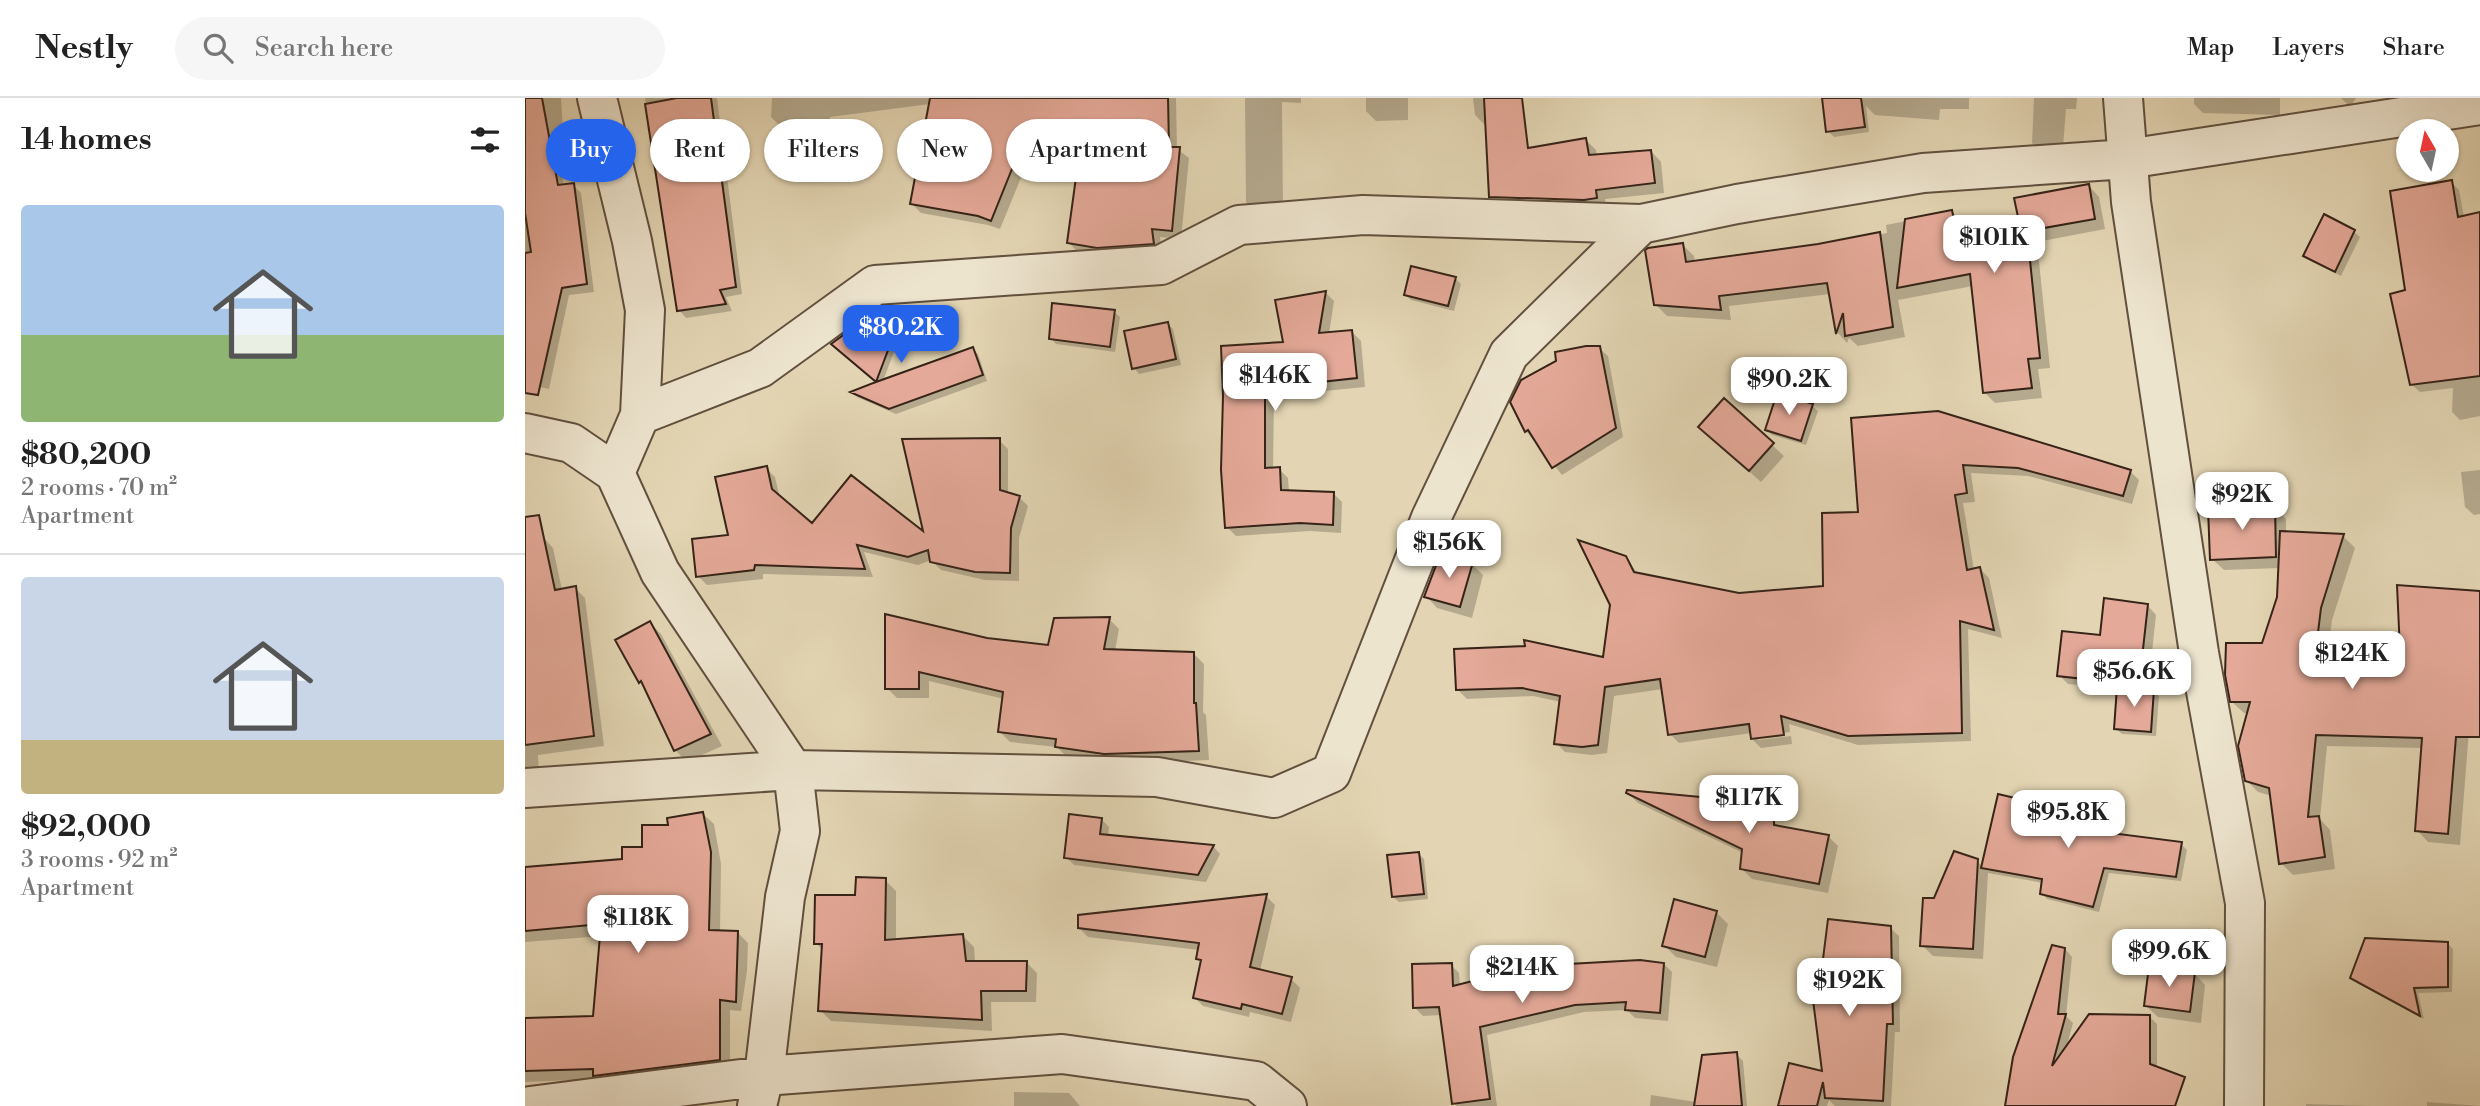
<!DOCTYPE html>
<meta charset="utf-8">
<style>
:root{--surface:#fff;--page:#f6f6f6;--text:#222;--muted:#767676;--line:#e0e0e0;--accent:#2563eb}
body{margin:0;font-family:"Libre Bodoni",serif;background:var(--page);color:var(--text);height:100vh;display:flex;flex-direction:column;font-size:26px;white-space:nowrap}
*{box-sizing:border-box;margin:0}
p{font-size:23px;color:var(--muted)}
.icon{flex:none;width:38px;height:38px;fill:none;stroke:currentColor;stroke-width:2;stroke-linecap:round;stroke-linejoin:round}
.map{position:relative;flex:1;overflow:hidden}
.details{display:flex;flex-direction:column;background:var(--surface);width:525px}
.details>*{flex:none}
.banner{position:absolute;left:21px;top:21px;width:665px;height:63px;display:flex;gap:14px}
.needle{width:46px;rotate:351deg}
.buttons{position:absolute;left:1871px;top:21px;display:grid;gap:14px}
.buttons a{display:grid;place-items:center;width:63px;height:63px;border-radius:50%;background:var(--surface);box-shadow:0 2px 5px #0004;font-size:35px}
.price{position:absolute;translate:-50% -60px;padding:0 16px;border-radius:14px;background:#fff;color:#222;font-size:23px;line-height:46px;filter:drop-shadow(0 2px 4px #0008)}
.price::after{content:'';position:absolute;left:50%;top:42px;width:21px;height:16px;margin-left:-10px;background:inherit;clip-path:polygon(0 0,100% 0,50% 100%)}
.price.selected{background:var(--accent);color:#fff}
ul{padding:0;list-style:none}
li{display:grid;align-content:center;gap:14px;height:371px;padding:0 21px}
li+li{border-top:2px solid var(--line)}
li span{display:grid;place-items:center;height:217px;border-radius:7px;color:#555}
li>.icon{margin-inline-start:auto}
span .icon{width:126px;height:126px;fill:#fffc;stroke-width:1}
li b{font-size:30px}
h2{display:flex;justify-content:space-between;align-items:center;height:84px;padding:0 21px;font-size:30px}
.chip{padding:0 24px;border-radius:32px;background:var(--surface);box-shadow:0 2px 5px #0004;font-size:24px;line-height:63px}
.chip.selected{background:var(--accent);color:#fff}
header{display:flex;align-items:center;gap:42px;box-sizing:border-box;height:98px;padding:0 35px;background:var(--surface);border-bottom:2px solid var(--line)}
header strong{font-size:33px}
nav{display:flex;gap:38px;margin-inline-start:auto;font-size:24px}
.search{width:490px;height:63px;background:var(--page);display:flex;align-items:center;gap:18px;box-sizing:border-box;padding:0 24px;border-radius:38px;color:var(--muted);font-size:26px}
main{display:flex;flex:1;min-height:0}
.map>svg:first-child{display:block}
.shadow{fill:#0003}
.building{fill:#e4a998;stroke:#362318;stroke-width:2}
.lines{fill:none;stroke-linecap:round;stroke-linejoin:round}
.minor-casing{stroke:#61503f;stroke-width:42}
.minor{stroke:#ede4ce;stroke-width:38}
</style>
<header>
<strong>Nestly</strong>
<div class="search"><svg class="icon" aria-label="search" viewBox="0 0 24 24"><circle cx="10" cy="10" r="6"/><path d="M15 15l6 6"/></svg>Search here</div>
<nav><a>Map</a><a>Layers</a><a>Share</a></nav>
</header>
<main>
<section class="details">
<h2>14 homes<svg class="icon" aria-label="filters" viewBox="0 0 24 24"><path d="M4 7h16M4 17h16"/><circle cx="9" cy="7" r="2"/><circle cx="15" cy="17" r="2"/></svg></h2>
<ul>
<li><span style="background:linear-gradient(#a9c7e8 60%,#8fb573 0)"><svg class="icon" aria-label="home" viewBox="0 0 24 24"><path d="M3 11l9-7 9 7M6 9v11h12V9"/></svg></span><div><b>$80,200</b><p>2 rooms · 70 m²</p><p>Apartment</p></div></li>
<li><span style="background:linear-gradient(#c9d6e8 75%,#c2b280 0)"><svg class="icon" aria-label="home" viewBox="0 0 24 24"><path d="M3 11l9-7 9 7M6 9v11h12V9"/></svg></span><div><b>$92,000</b><p>3 rooms · 92 m²</p><p>Apartment</p></div></li>
</ul>
</section>
<div class="map">
<svg width="1955" height="1008" viewBox="0 0 1955 1008">
<rect width="100%" height="100%" fill="#e3d5b3"/>
<filter id="stains"><feTurbulence type="fractalNoise" baseFrequency=".00286" numOctaves="4"/><feColorMatrix values="0 0 0 0 .2 0 0 0 0 .09 0 0 0 0 .02 0 0 0 .5 -.17"/></filter>
<radialGradient id="worn" r=".72"><stop offset=".6" stop-color="#630" stop-opacity="0"/><stop offset="1" stop-color="#630" stop-opacity=".3"/></radialGradient>
<!-- shadow -->
<path class="shadow" d="M0,0H36L38,32L28,33L39,88L48,87L56,95L69,194L44,197L24,291L0,286Z
M120,0H192L217,196L201,199L207,213L161,220L154,212Z
M247,0H651L652,51L664,60L656,141L635,139L637,154H553L544,145L553,74L549,70H500L475,131L463,127L396,115L387,106L405,6L305,19L304,30L255,28L246,19Z
M720,0H776V5L757,4L758,111L731,114L721,104Z
M841,0H883V22L851,23L841,13Z
M948,0H986L989,23L960,27L950,17Z
M1299,0H1444V11H1415L1414,22L1350,17L1341,8L1344,34L1309,39L1303,33Z
M1509,0H1552L1551,11H1541L1538,49L1513,50L1507,45Z
M1669,0H1755V17L1678,15L1669,6Z
M1816,0H1831L1825,9Z
M1061,42L1071,52L1072,58L1126,53L1136,64L1139,95L1080,101L1081,110L1040,111L1029,101Z
M1926,84L1934,92L1939,119L1955,116V318L1935,322L1927,314L1928,290L1895,294L1886,286L1882,194Z
M1564,88L1574,99L1580,131L1512,144L1525,270L1513,271L1517,300L1470,305L1459,294L1448,188L1373,202L1380,239L1333,248L1324,240L1322,245L1313,235L1305,196L1204,208L1206,222L1142,218L1131,207L1158,147L1169,158L1170,164L1293,148L1362,135L1361,127L1427,114L1438,125L1439,133L1495,120Z
M1800,119L1829,134L1835,139L1816,178L1786,163L1780,158Z
M930,180L936,186L929,213L886,202L881,197Z
M801,195L809,203L804,236L827,234L836,243L840,289L749,298L748,371H754L763,380L764,394L808,395L817,404L816,435L785,433L711,438L702,429L698,372L760,246L752,204Z
M589,214L595,219L590,254L531,246L526,240Z
M373,225L378,230L358,283L448,251L453,256L462,283L371,316L332,299L328,294L353,285L313,251Z
M643,226L648,231L656,267L614,276L609,270Z
M1074,250L1083,258L1098,339L1037,377L1001,333Z
M1199,303L1259,358L1236,384L1187,340Z
M1287,308L1293,313L1281,347L1247,337L1242,332Z
M1328,321L1605,373L1614,382L1607,406L1503,378L1446,375L1450,404L1438,405L1449,472L1455,471L1464,480L1477,540L1443,531L1446,643L1333,647L1264,626L1265,634L1233,639V642L1266,638L1267,646L1236,650L1227,641V635L1154,645L1145,636L1138,591L1089,598L1082,655L1067,657L1040,654L1031,645L1036,604L1008,598L942,601L933,592L1079,561L1100,460L1113,476L1214,497L1300,489L1335,416Z
M474,342L483,351V396L494,399L503,408L494,440V483L460,482L416,472L406,462L393,467L339,454L348,479L238,476V481L182,487L173,478L205,438L241,370L250,379L255,400L288,428L401,437Z
M1955,372V416L1949,417L1940,409L1936,374Z
M1749,409L1761,421V435L1818,438L1830,450L1807,522L1803,553L1877,555L1954,505L1935,747L1903,744L1892,732L1898,650L1802,648L1795,721L1805,732L1810,771L1768,777L1756,765L1747,698L1733,694L1721,682L1724,615H1719L1707,604L1738,547L1753,499L1755,470L1699,472L1687,461Z
M18,439L28,450L37,492L50,490L60,500L79,648L13,657L14,678L0,681V443Z
M947,466L958,477L947,520L912,510L901,498Z
M1623,508L1631,517L1623,592L1628,593L1634,598L1631,638L1597,636L1591,631L1594,591L1543,586L1534,577L1577,539Z
M362,519L461,542L525,549L584,521L594,531L590,553L668,555L679,566L678,614L681,617L684,662L590,666L542,659L532,649L485,644L475,634L479,601L404,583V600H372L362,590Z
M125,525L136,536L197,648L162,664L150,652L121,590L115,584Z
M1103,695L1248,723L1255,730L1303,738L1313,748L1303,795L1227,781L1217,771L1218,755L1113,705Z
M1558,714L1563,720L1560,734L1656,746L1662,752L1656,783L1584,775L1574,814L1522,801L1517,795L1518,785L1463,775L1458,861L1408,858L1397,847L1410,802L1452,763L1458,769Z
M178,716L189,726L196,766L195,834H212L223,845L222,873L216,913L205,912V972L74,981L0,984V922L69,920L77,838L0,844V771L98,762L119,751L145,729Z
M576,721L584,729L583,739L688,748L695,756L681,784L549,767L541,759Z
M893,755L899,761L903,801L874,804L868,799Z
M360,782L371,793V843L438,838L449,849L450,864H501L512,875L511,904H466L467,933L306,923L295,912L298,853L291,845L332,799Z
M741,798L750,807L735,873L766,881L775,890L766,924L725,914L724,919L678,908L669,899L677,865L673,860L674,852L563,839L554,830Z
M1191,814L1203,826L1192,869L1151,859L1139,847Z
M1365,830L1374,838L1375,934H1370L1366,1008H1310L1304,1002L1302,1008H1255L1299,975L1295,895Z
M1922,845L1928,851L1927,894L1893,895L1899,921L1832,885L1827,879Z
M1540,851L1547,859L1541,918L1548,925L1541,951L1625,919L1632,926V971L1656,984L1651,1008H1482Z
M1139,866L1147,874L1143,923L1110,920L1102,912L1059,914L962,937L972,1008H932L929,1005L916,917L898,918L890,910L926,867L934,875L935,888Z
M1669,875L1680,887L1676,925L1633,919L1621,908Z
M1211,956L1218,963L1222,1008H1125L1126,997L1171,1004Z
M489,994L544,995L555,1008H489Z
M1902,1004L1955,1008H1902Z
M1781,1006L1846,1008H1781Z"/>
<!-- building -->
<path class="building" d="M0,0H17L33,87L49,85L62,186L37,190L13,297L0,295V155L6,154L0,115Z
M152,0H186L211,189L195,192L201,206L152,213L120,6Z
M405,0H643L644,49H655L647,133L627,131L629,146L572,150L542,145L552,72H548L550,62L491,61L466,123L453,118L385,106Z
M959,0H997L1003,50L1061,40L1064,57L1126,52L1130,85L1071,92L1072,100L1059,102L964,99Z
M1297,0H1336L1340,29L1301,34Z
M1927,82L1933,119L1955,114V278L1885,287L1865,196L1880,192L1865,93Z
M1564,86L1570,121L1502,133L1515,260L1503,261L1507,290L1458,295L1445,176L1372,190L1380,121L1427,112L1431,133L1493,119L1489,100Z
M1799,116L1830,132L1810,174L1778,158Z
M1355,134L1368,229L1320,238L1318,215L1311,236L1302,185L1194,198L1196,212L1129,207L1120,152L1123,150L1158,145L1161,164L1293,146Z
M886,168L931,179L923,208L879,197Z
M801,193L794,235L827,232L832,280L740,290V370L755,369L756,392L809,394L808,427L775,425L700,430L696,372L698,298L696,248L758,244L750,202Z
M527,205L590,212L585,249L524,241Z
M350,214L374,223L351,284L448,249L458,277L364,311L325,294L351,284L306,246Z
M643,224L651,261L607,271L599,233Z
M1061,248H1075L1091,330L1027,370L1003,332L1000,334L985,304L996,282L1031,263L1030,254Z
M1252,295L1288,306L1276,343L1240,332Z
M1199,300L1249,345L1224,373L1173,329Z
M1413,313L1606,372L1598,398L1493,370L1438,367L1442,395L1430,397L1442,472L1455,469L1469,532L1435,523L1437,635L1323,638L1256,618L1259,637L1226,641L1224,626L1143,637L1135,581L1080,589L1073,647L1057,649L1029,646L1035,598L997,590L931,592L929,551L1000,548L999,542L1078,559L1085,507L1053,442L1101,458L1109,474L1214,495L1298,488L1297,415L1333,414L1326,320Z
M475,340V392L495,398L486,430L485,475L450,474L405,464L403,452L383,459L332,447L340,471L230,467L229,472L171,479L167,441L203,437L190,379L242,368L247,391L287,425L326,377L398,433L377,341Z
M1750,407L1751,459L1685,462L1683,410Z
M14,417L30,492L51,488L69,638L0,647V419Z
M1755,433L1819,436L1796,510L1791,551L1875,553L1872,487L1955,493V639H1931L1923,736L1890,733L1897,640L1791,637L1783,719L1794,718L1800,759L1754,766L1744,690L1720,683L1713,648L1725,604H1705L1700,577L1701,545H1737L1752,499Z
M915,457H924L948,464L935,509L899,499Z
M1579,500L1623,506L1614,587L1532,578L1537,533L1575,537Z
M360,516L462,540L523,547L529,520L585,519L579,551L669,554V605H671L674,653L579,656L530,649L531,641L473,634L478,594L394,574V591H360Z
M125,523L186,636L149,653L116,583L114,585L90,542Z
M1592,589L1629,591L1626,634L1589,631Z
M1102,692L1207,702L1249,721V727L1304,737L1294,786L1215,771L1217,751L1101,695Z
M1473,696L1511,705V703L1558,713L1554,731L1657,744L1651,779L1579,770L1568,809L1515,796L1517,781L1456,770Z
M178,714L186,754L184,832L213,833L211,904L195,902V962L68,978V971L0,973V920L68,918L76,826L0,833V769L97,761V749H117V727H143L142,720Z
M544,716L577,720L575,736L689,747L673,777L539,760Z
M1429,753L1453,761L1448,851L1395,848L1398,800H1409Z
M894,754L899,796L867,799L862,757Z
M331,779L361,780L360,842L438,836L441,863H502L501,893H456L457,922L293,913L297,846H289L290,797H330Z
M742,796L725,869L767,879L757,916L717,906L716,911L668,900L676,862L671,861L674,845L553,830V817Z
M1149,801L1192,813L1180,859L1137,848Z
M1303,821L1366,828L1368,926H1362L1358,1003L1300,1000L1298,984L1292,1008H1253L1264,965L1297,973L1287,894L1294,893Z
M1840,840L1923,844V889L1889,890L1895,918L1825,880Z
M1527,847L1540,850L1533,916H1541L1527,968L1564,916L1625,917V966L1660,979L1650,1008H1480L1488,959Z
M1115,862L1139,865L1135,915L1100,912L1101,904L1050,907L955,929L965,1001L927,1006L914,909L888,910L887,866L927,865L928,888L1007,868Z
M1624,868L1670,874L1665,914L1619,908Z
M1212,954L1217,1008H1169L1177,957Z"/>
<g class="lines">
<!-- minor casing -->
<g class="minor-casing">
<path id="minor" d="M72,0L107,143L120,212L115,317L90,375
M1598,0L1606,104L1674,555L1720,805L1719,1008
M115,317L235,270L350,187L636,167L714,127L838,117L1116,126
M0,335L46,345L90,375L135,474L268,672L275,733L260,799L239,978L232,1008
M0,690L268,672L632,679L749,700L806,675L906,420L984,256L1116,126L1212,106L1398,75L1602,61L1955,7
M5,1008L239,978L537,956L731,983L762,1008"/>
</g>
<!-- minor -->
<use href="#minor" class="minor"/>
</g>
<rect width="100%" height="100%" filter="url(#stains)"/>
<rect width="100%" height="100%" fill="url(#worn)"/>
</svg>
<div class="buttons">
<a><svg class="needle" viewBox="-14 -14 28 28"><path d="M0-13l5 13h-10z" fill="#e53935"/><path d="M0 13l5-13h-10z" fill="#767676"/></svg></a>
</div>
<b class="price" style="left:1469px;top:177px">$101K</b>
<b class="price selected" style="left:376px;top:267px">$80.2K</b>
<b class="price" style="left:750px;top:315px">$146K</b>
<b class="price" style="left:1264px;top:319px">$90.2K</b>
<b class="price" style="left:1717px;top:434px">$92K</b>
<b class="price" style="left:924px;top:482px">$156K</b>
<b class="price" style="left:1827px;top:593px">$124K</b>
<b class="price" style="left:1609px;top:611px">$56.6K</b>
<b class="price" style="left:1224px;top:737px">$117K</b>
<b class="price" style="left:1543px;top:752px">$95.8K</b>
<b class="price" style="left:113px;top:857px">$118K</b>
<b class="price" style="left:1644px;top:891px">$99.6K</b>
<b class="price" style="left:997px;top:907px">$214K</b>
<b class="price" style="left:1324px;top:920px">$192K</b>
<div class="banner">
<a class="chip selected">Buy</a>
<a class="chip">Rent</a>
<a class="chip">Filters</a>
<a class="chip">New</a>
<a class="chip">Apartment</a>
</div>
</div>
</main>
